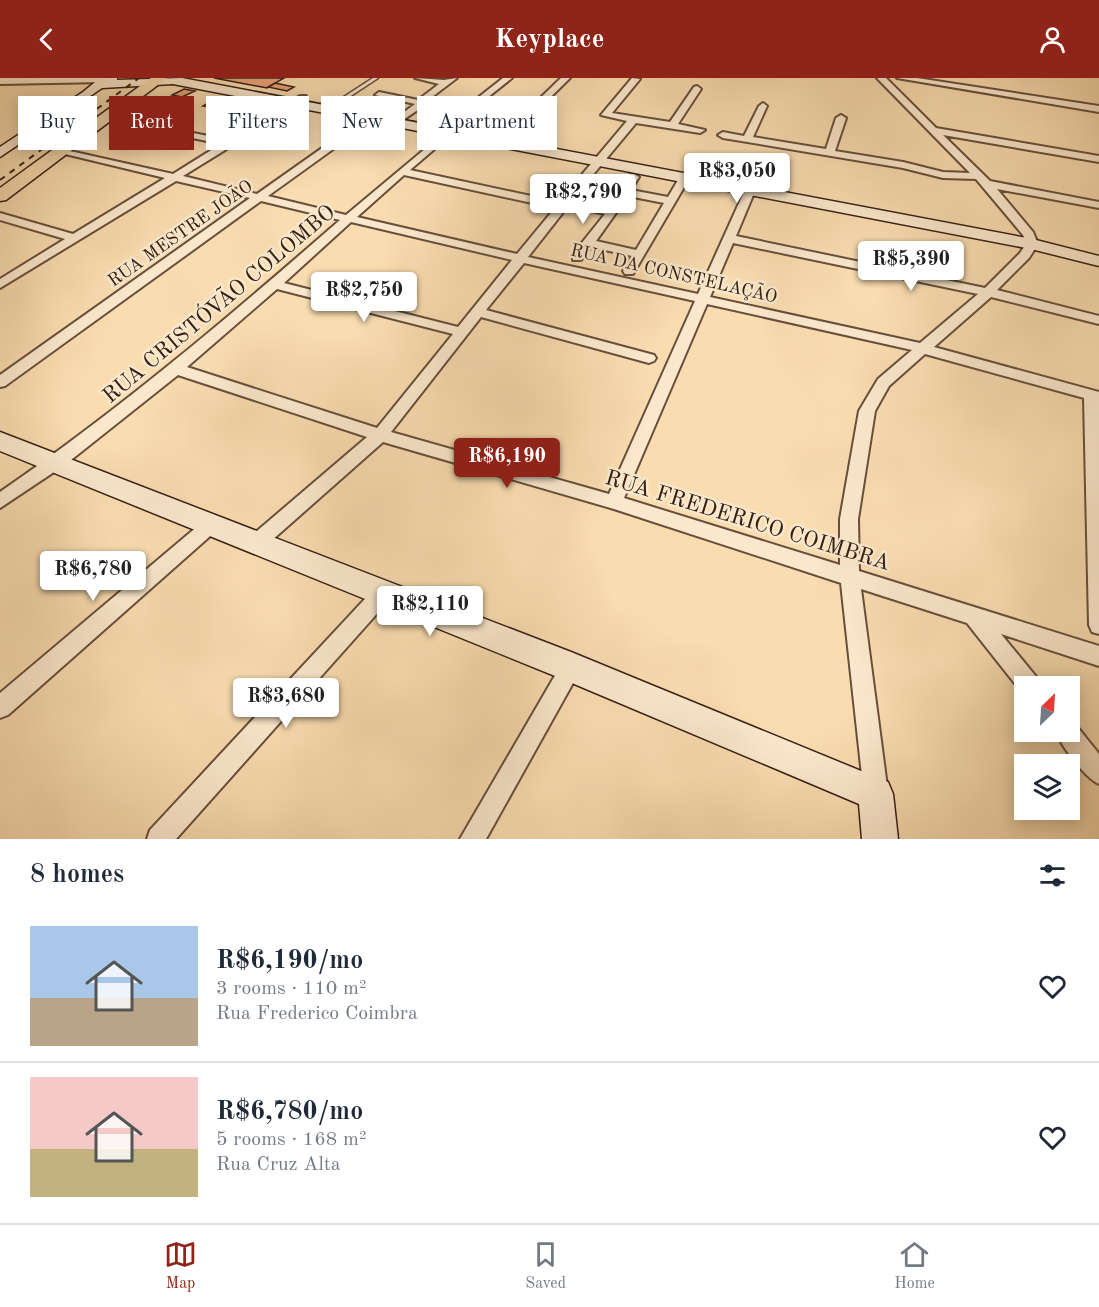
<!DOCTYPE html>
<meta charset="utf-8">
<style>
:root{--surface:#fff;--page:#f2f2f3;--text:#1f2937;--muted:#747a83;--line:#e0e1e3;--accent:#8f2418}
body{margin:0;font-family:"Old Standard TT",serif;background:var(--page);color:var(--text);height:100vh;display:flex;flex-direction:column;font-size:22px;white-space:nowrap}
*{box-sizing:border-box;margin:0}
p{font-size:20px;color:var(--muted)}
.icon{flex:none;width:33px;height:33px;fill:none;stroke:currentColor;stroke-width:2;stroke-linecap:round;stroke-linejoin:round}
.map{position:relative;height:761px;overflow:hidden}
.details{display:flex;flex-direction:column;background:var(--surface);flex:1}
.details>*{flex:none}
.hud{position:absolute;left:18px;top:18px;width:600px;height:54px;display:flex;gap:12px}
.needle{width:39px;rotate:25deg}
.tools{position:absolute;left:1014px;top:598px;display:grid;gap:12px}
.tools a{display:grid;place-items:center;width:66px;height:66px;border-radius:0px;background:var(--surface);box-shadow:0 3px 15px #0003;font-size:30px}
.price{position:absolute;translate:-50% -51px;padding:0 14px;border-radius:6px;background:#fff;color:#222;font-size:20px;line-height:39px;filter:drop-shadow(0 2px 3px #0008)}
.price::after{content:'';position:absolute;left:50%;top:36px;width:18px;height:14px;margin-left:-9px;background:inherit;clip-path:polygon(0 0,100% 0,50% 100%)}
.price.current{background:var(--accent);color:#fff}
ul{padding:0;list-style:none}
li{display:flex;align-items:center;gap:18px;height:150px;padding:0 30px}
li+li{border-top:2px solid var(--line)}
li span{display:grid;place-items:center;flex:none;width:168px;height:120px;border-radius:0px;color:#555}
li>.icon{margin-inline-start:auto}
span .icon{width:72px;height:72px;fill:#fffc;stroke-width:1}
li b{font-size:26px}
h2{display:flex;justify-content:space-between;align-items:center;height:72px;padding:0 30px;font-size:26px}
.pill{padding:0 21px;border-radius:0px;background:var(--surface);box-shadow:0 3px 15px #0003;font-size:21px;line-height:54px}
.pill.current{background:var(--accent);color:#fff}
header{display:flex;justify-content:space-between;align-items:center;height:78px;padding:0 30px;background:var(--accent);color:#fff;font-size:27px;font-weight:700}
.tabs{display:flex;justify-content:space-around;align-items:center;height:84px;border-top:2px solid var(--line);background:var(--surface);font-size:16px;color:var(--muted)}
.tabs a{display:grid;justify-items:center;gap:3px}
.tabs .current{color:var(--accent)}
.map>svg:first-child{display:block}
.building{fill:#e8a279;stroke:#362015;stroke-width:1.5}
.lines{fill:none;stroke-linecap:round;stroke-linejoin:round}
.lane-casing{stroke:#674f3c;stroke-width:3}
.street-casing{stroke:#674f3c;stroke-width:4}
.secondary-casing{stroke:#362015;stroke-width:3}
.primary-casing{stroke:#362015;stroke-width:3}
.lane{fill:#fbe8cc;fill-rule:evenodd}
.street{fill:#fbe8cc;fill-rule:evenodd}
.secondary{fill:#fbe8cc;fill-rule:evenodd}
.primary{fill:#f9dcb0;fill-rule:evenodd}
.rail{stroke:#362015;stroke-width:2;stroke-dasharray:6 6;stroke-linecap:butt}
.labels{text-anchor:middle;stroke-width:5;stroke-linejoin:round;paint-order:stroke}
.far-street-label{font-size:18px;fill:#362015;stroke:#fbe8cc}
.street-label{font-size:22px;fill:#362015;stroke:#fbe8cc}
</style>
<header><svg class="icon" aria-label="back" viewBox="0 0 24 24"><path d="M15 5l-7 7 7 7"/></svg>Keyplace<svg class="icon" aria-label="person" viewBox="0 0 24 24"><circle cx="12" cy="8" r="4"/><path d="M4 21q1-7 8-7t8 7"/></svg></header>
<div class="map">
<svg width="1099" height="761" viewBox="0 0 1099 761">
<rect width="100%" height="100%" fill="#f9dcb0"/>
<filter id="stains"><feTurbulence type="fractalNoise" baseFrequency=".00333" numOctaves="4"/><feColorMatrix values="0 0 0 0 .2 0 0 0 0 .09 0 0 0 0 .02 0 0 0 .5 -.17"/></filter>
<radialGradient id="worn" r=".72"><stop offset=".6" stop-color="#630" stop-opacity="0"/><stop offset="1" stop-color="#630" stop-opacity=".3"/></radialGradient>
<!-- building -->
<path class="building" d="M214,0H284L267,10Z
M275,5L294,9L287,13L268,9Z
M184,11L195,13L182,19L172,17Z
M218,19L227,21L212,29L203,28Z"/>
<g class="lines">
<!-- lane casing -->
<g class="lane-casing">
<path id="lane" d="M373,0H378L337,27L333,26Z"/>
</g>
<!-- street casing -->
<g class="street-casing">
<path id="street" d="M0,0H112L105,4L0,6Z
M415,0L444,2L457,0L432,19L470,26L503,0H512L457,44L452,41L465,30L426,23L425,27L403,42L398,39L400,37L415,26L375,17L379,14L418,22L439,6Z
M561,0H570L509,60H503V56Z
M632,0L640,1L612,35L670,44L694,9L697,8L701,11L678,46L705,52L700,55L636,45L572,122L609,130L630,97L634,96L639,99L631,112L668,119L681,97H689L690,99L633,196H625L623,193L632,178L591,169L581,182H573V176L605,136L568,128L528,179L698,216L749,103L754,100L759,103L736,158L985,210L1020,175L1026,166L1023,157L976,101L943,100L903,90L723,60L718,57L723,54L744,58L759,28L763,25L767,28L753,59L826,71L836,40L841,37L846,40L835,73L903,84L943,94L970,95L877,0H886L936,50L1099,78V84L943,57L990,103L1099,124V130L997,111L1033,154L1038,166L1029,180L997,212L1099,238V246L991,219L934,269L1099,314V556L1092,554L1089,547L1084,320L925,276L889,308L875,333L858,441L859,493L1099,568V588L1001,556L1038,601L1041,609H1024V617L967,545L861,511L888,716L884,724L876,728L868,724L864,716L841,505L614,431L383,364L262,471L256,473L250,471L247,465L250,459L367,359L178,297L66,386L0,430V414C121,331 230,238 340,142L261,123L5,308L0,309V297L250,120L176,103L0,210V201L65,161L0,142V135L73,156L165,100L61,75V71L173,96L221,66L107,42L102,39L104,37L228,62L300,18H306V22L183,98L257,116L376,32H382V36L268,118L346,137L456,45L461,48L459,50L410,92L559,124L627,43L601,37ZM404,97L555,130L517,176L357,139ZM628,118L664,125L636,172L596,163ZM351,144L512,182L458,249L284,205ZM733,165L978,216L920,265L710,219ZM524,185L695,223L609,416L391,354L481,239L649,285L654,283L656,280L654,277L486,232ZM277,211L453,256L377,350L187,289ZM707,226L912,272L878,301L859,333L840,441V487L624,420Z
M897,0H917L1099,28V34Z
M211,440L217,442L220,447L217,452L8,637L0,640V615L205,442Z
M383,506L390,509L393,515L390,521L176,761H147L150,752L376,509Z
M571,579L578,582L582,589L578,596L486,761H460L564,582Z
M1070,644L1075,646L1099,676V706C1085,700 1062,669 1056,654H1070Z"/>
</g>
<!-- secondary casing -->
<g class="secondary-casing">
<path id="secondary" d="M100,0H117V2L182,0L1032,161L1099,178V188L1031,171L173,6L102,10L0,79V69L83,14Z
M0,354L571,574L888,704L893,716L898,761H862L859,726L560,600L0,373Z"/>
</g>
<!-- primary casing -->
<g class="primary-casing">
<path id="primary" d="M151,0H167L6,122L0,123V110Z"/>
</g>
<!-- lane -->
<use href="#lane" class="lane"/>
<!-- street -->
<use href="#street" class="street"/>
<!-- secondary -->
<use href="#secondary" class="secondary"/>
<!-- primary -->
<use href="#primary" class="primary"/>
<!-- rail -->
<path class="rail" d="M0,102L139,0"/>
</g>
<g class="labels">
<!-- far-street labels -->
<g class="far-street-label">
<text transform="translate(180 155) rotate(-35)" y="6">RUA MESTRE JOÃO</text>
<text transform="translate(674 195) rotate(13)" y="6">RUA DA CONSTELAÇÃO</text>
</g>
<!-- street labels -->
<g class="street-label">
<text transform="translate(218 225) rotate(-40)" y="8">RUA CRISTÓVÃO COLOMBO</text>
<text transform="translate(748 441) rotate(17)" y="8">RUA FREDERICO COIMBRA</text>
</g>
</g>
<rect width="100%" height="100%" filter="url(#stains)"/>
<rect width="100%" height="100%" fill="url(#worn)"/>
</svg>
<div class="tools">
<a><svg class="needle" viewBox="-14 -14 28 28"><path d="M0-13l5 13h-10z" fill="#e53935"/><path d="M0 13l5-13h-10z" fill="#747a83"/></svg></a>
<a><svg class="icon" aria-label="layers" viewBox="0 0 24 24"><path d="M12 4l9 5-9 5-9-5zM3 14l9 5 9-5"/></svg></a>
</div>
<b class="price" style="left:737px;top:126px">R$3,050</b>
<b class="price" style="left:583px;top:147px">R$2,790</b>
<b class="price" style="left:911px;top:214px">R$5,390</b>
<b class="price" style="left:364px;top:245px">R$2,750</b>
<b class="price current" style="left:507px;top:411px">R$6,190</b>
<b class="price" style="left:93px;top:524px">R$6,780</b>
<b class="price" style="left:430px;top:559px">R$2,110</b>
<b class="price" style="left:286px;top:651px">R$3,680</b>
<div class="hud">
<a class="pill">Buy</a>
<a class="pill current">Rent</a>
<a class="pill">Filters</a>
<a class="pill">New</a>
<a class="pill">Apartment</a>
</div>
</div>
<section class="details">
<h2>8 homes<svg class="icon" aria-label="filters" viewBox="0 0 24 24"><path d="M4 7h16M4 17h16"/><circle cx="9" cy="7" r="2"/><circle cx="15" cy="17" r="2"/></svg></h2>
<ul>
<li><span style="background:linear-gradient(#a9c7e8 60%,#b9a48a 0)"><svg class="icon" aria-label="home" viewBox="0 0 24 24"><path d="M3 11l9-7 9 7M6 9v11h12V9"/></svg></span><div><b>R$6,190/mo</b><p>3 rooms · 110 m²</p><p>Rua Frederico Coimbra</p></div><svg class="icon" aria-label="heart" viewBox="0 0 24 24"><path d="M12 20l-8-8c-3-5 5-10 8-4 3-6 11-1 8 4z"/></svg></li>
<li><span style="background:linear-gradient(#f6c9c9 60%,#c2b280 0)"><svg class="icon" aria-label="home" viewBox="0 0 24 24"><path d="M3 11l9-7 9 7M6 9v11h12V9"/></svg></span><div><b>R$6,780/mo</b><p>5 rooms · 168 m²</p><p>Rua Cruz Alta</p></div><svg class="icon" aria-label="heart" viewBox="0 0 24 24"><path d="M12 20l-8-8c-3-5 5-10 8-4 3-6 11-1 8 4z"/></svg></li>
</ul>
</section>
<nav class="tabs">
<a class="current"><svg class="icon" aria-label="map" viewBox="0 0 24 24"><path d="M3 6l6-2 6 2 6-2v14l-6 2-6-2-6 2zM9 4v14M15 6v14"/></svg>Map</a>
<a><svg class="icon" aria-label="saved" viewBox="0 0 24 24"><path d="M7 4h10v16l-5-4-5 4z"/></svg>Saved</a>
<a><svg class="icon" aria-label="home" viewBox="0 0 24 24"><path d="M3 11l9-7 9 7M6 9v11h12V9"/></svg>Home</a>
</nav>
